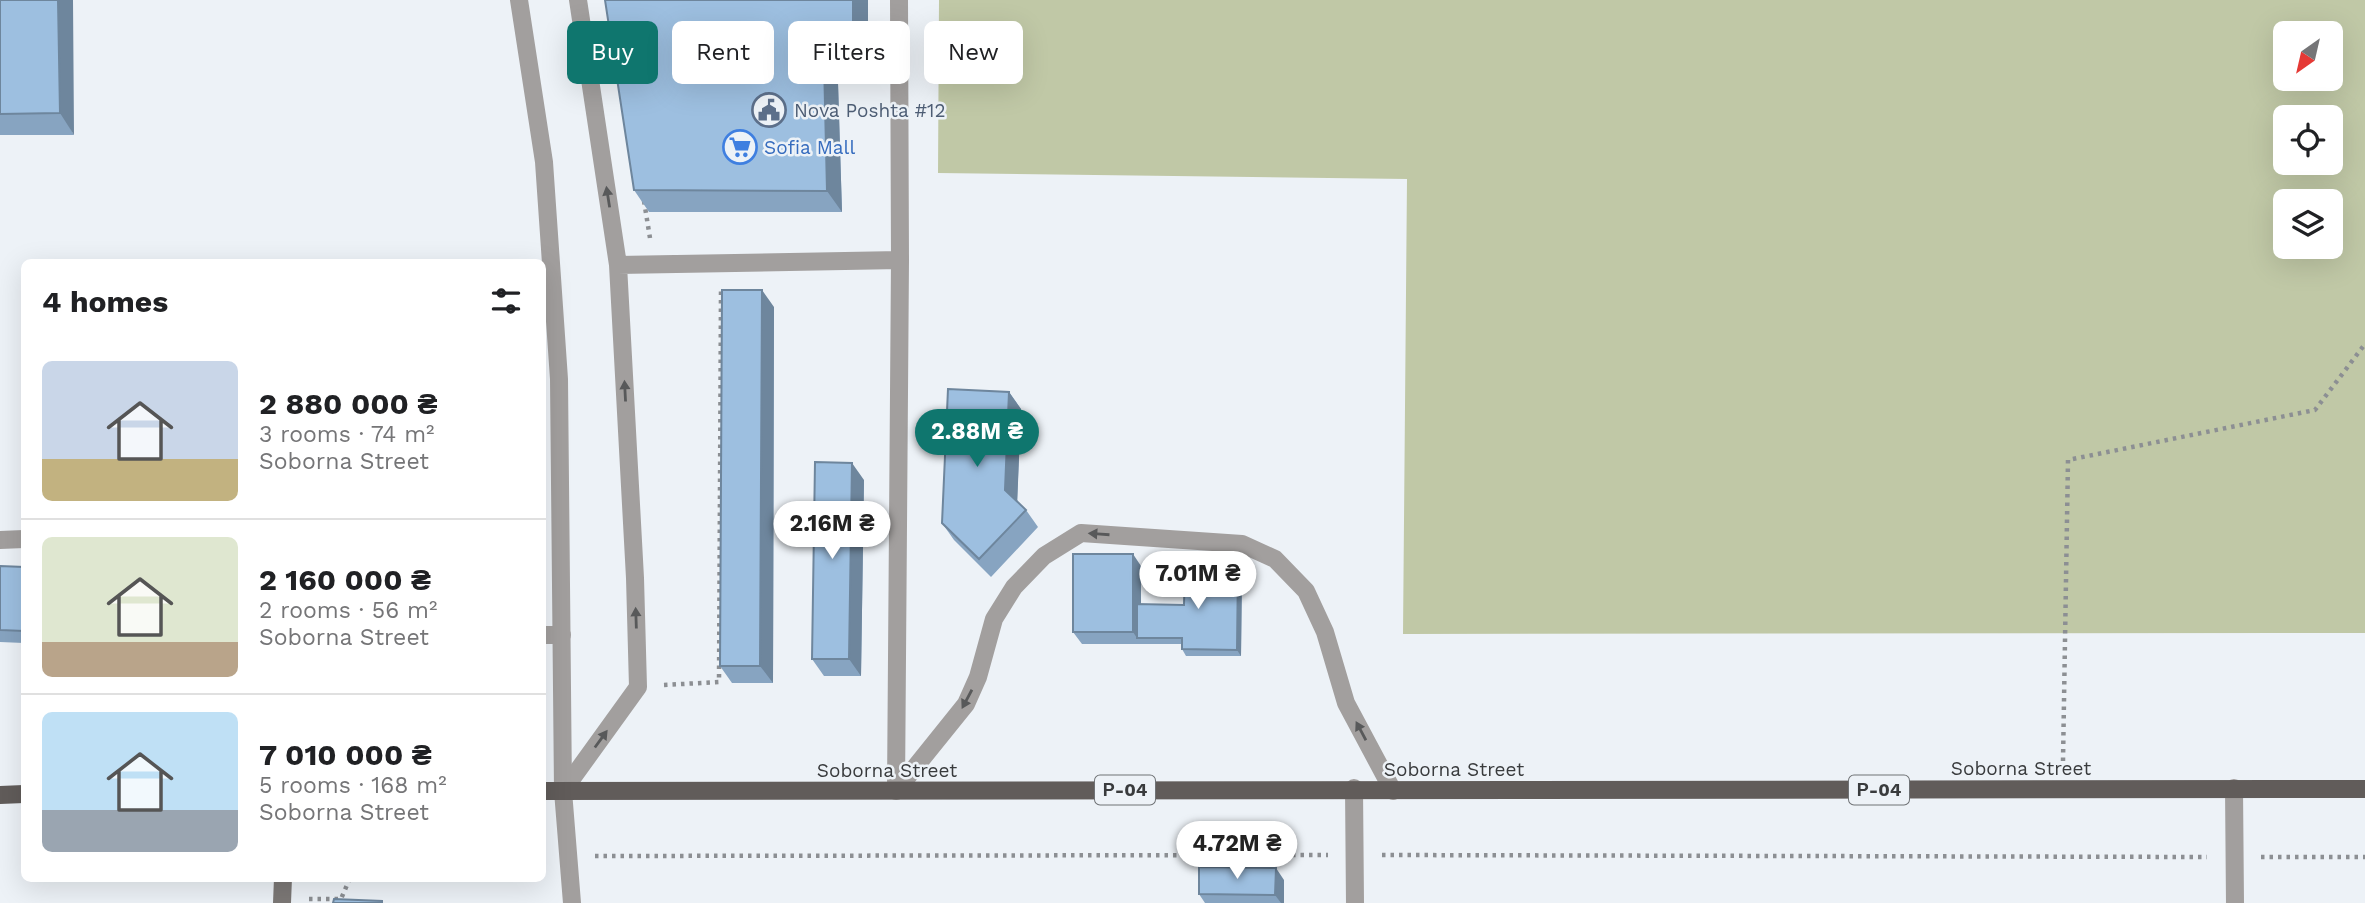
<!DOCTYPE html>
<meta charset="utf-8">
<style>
:root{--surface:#fff;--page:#f6f6f6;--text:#202124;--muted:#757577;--line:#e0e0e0;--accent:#0f766e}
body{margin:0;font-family:"Work Sans",sans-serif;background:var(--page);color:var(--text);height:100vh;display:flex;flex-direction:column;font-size:26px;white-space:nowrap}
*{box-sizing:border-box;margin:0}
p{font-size:23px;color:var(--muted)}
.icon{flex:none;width:38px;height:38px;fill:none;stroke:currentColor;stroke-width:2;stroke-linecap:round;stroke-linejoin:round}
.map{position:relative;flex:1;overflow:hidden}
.side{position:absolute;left:21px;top:259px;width:525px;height:623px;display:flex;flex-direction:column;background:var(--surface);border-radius:10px;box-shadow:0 7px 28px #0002}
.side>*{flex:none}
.top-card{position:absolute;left:567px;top:21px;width:665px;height:63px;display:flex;gap:14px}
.needle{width:46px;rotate:214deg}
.tools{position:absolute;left:2273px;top:21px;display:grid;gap:14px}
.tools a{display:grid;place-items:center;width:70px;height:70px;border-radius:10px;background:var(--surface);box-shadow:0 7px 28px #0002;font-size:35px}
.price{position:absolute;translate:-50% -60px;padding:0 16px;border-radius:24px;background:#fff;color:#222;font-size:23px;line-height:46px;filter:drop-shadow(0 2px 4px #0008)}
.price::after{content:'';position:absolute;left:50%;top:42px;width:21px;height:16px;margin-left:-10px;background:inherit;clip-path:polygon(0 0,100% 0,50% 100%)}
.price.current{background:var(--accent);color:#fff}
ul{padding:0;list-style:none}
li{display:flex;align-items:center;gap:21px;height:175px;padding:0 21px}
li+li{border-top:2px solid var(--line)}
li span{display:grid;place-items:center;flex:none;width:196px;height:140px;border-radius:10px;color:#555}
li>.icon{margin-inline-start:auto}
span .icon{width:84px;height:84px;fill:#fffc;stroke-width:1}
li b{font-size:30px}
h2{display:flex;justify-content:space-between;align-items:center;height:84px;padding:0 21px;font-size:30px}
.chip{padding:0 24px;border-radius:10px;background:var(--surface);box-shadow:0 7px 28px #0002;font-size:24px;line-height:63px}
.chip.current{background:var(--accent);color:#fff}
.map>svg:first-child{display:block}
.green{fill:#c0c8a6;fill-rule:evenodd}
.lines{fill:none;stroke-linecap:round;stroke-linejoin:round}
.path{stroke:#8c8f93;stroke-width:4.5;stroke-dasharray:3.5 5;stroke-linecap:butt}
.lane{stroke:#a29f9e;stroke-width:18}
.street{stroke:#a29f9e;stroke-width:18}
.secondary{stroke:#7c7876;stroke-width:18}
.primary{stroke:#615c5a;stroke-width:18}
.wall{fill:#87a4c1}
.shaded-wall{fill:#6e869d}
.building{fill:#9dbfe0;stroke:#6e869d;stroke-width:2}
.oneway{fill:#58595a}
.labels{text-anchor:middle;stroke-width:5;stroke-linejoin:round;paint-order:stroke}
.shield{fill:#edf2f7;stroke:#6f7275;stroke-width:2}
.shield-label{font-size:18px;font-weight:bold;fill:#393b3d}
.service-label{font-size:19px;fill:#4e5e75;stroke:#edf2f7;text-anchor:start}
.shop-label{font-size:19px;fill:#366cbe;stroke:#edf2f7;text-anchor:start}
.street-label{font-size:19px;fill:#393b3d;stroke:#edf2f7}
</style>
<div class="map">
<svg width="2365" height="903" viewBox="0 0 2365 903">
<rect width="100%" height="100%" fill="#edf2f7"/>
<!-- green -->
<path class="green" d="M939,0H2365V633L1403,634L1407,179L938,173ZM2286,33H2331V79H2286ZM2286,117H2331V163H2286ZM2286,201H2331V247H2286Z"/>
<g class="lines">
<!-- path -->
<path class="path" d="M644,201L650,238
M664,685L719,682L721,291
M2063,761L2068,460L2315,410L2365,344
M1382,855L2207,857
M595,856L1328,855
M2261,857H2365
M309,899H341L350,878"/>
<!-- lane -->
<path class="lane" d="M618,265L900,260
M0,540L24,539
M542,635H562
M1354,788L1355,903
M2234,788L2235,903
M563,791L638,687L635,578L618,265L578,0
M896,791L900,260L899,0
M896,791L966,704L978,677L994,619L1014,587L1044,556L1081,533L1242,544L1275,559L1306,591L1325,632L1346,703L1393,791"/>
<!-- street -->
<path class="street" d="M519,0L544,162L559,379L563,791L572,903"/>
<!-- secondary -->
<path class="secondary" d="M282,903L283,878"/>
<!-- primary -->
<path class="primary" d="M542,791L2365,789
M0,795L24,794"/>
</g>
<!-- wall -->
<path class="wall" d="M0,0L74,135H0Z
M868,0V65L838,83L842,212H649L634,190Z
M774,307L773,683H732L720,666Z
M1009,392L1021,409L1017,502L1026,510L1038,527L991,577L954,540L942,523Z
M864,480L861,676H824L812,659Z
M0,566L24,567V643L0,642Z
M1141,566V604L1184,605L1242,571L1241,656H1186L1182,649V644H1082L1073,632Z
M1284,880V903H1205L1199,894Z"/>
<!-- shaded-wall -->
<path class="shaded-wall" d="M58,0H73L74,135L60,113Z
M853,0H868V65L853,44Z
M824,61L838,83L842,212L827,191Z
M762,290L774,307L773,683L760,666Z
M1009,392L1021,409L1017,507L1005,490Z
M852,463L864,480L861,676L849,659Z
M1133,554L1141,566V638H1137L1133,632Z
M1238,565L1242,571L1241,656L1237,650Z
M1276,868L1284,880V903H1281L1275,895Z"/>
<!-- building -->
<path class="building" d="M0,0H58L60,113L0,114Z
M605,0H853V44L824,61L827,191L634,190Z
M722,290H762L760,666H720Z
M948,389L1009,392L1005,490L1026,510L979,559L942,523Z
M815,462L852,463L849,659H812Z
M1073,554H1133V632H1073Z
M1185,565H1238L1237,650L1182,649V638H1137V604L1184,605Z
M0,566L24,567V631L0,630Z
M1199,867L1276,868L1275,895L1199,894Z
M334,899L382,901V903H333Z"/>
<!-- one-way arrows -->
<defs><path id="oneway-solid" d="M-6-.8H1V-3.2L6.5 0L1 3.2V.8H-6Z" transform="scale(1.75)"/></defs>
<g class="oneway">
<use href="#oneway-solid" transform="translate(608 197) rotate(-99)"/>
<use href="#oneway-solid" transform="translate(625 391) rotate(-93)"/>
<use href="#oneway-solid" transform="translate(1099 534) rotate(-176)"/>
<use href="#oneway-solid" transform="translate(636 618) rotate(-92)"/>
<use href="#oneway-solid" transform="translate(967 699) rotate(118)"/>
<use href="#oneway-solid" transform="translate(1361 731) rotate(-118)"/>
<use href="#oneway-solid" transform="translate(601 739) rotate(-54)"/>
</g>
<!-- icons -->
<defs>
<g id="civic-ring" transform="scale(1.75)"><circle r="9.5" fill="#edf2f7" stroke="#5c6f8a" stroke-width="1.5"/><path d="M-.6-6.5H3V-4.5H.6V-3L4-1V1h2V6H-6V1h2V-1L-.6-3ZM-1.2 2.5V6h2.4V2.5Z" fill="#5c6f8a"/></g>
<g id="supermarket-ring" transform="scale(1.75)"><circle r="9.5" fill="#edf2f7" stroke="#3f7fe0" stroke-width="1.5"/><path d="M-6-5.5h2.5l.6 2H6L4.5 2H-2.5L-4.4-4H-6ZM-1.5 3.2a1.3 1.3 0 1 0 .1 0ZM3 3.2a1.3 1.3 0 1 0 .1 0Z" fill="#3f7fe0"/></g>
</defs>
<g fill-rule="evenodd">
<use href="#civic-ring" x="769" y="110"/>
<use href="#supermarket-ring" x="740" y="147"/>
</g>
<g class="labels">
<!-- shield labels -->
<g class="shield">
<rect x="1095" y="775.5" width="60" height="29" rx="5"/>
<rect x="1849" y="775.5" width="60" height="29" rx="5"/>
</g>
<g class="shield-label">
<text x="1125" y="796">Р-04</text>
<text x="1879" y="796">Р-04</text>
</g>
<!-- service labels -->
<g class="service-label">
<text x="794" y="117">Nova Poshta #12</text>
</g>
<!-- shop labels -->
<g class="shop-label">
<text x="764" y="154">Sofia Mall</text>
</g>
<!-- street labels -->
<g class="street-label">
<text x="2021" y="775">Soborna Street</text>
<text x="1454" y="776">Soborna Street</text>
<text x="887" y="777">Soborna Street</text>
</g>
</g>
</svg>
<div class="tools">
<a><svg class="needle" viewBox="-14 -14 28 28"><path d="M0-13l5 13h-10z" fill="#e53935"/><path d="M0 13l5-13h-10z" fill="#757577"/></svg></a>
<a><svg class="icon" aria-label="locate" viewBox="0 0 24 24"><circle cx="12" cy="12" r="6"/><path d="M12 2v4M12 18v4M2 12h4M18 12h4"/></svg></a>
<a><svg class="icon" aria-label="layers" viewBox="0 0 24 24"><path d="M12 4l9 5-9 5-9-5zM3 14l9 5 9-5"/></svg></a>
</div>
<b class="price current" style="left:977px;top:469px">2.88M ₴</b>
<b class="price" style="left:832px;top:561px">2.16M ₴</b>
<b class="price" style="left:1198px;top:611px">7.01M ₴</b>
<b class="price" style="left:1237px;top:881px">4.72M ₴</b>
<div class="top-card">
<a class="chip current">Buy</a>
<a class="chip">Rent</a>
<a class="chip">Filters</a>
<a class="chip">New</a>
</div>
<section class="side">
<h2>4 homes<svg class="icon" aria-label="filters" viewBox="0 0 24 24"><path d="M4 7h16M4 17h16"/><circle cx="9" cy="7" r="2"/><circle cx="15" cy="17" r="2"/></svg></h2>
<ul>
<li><span style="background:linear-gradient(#c9d6e8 70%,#c2b280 0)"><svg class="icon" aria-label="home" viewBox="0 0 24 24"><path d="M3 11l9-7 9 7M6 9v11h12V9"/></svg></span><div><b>2 880 000 ₴</b><p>3 rooms · 74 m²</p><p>Soborna Street</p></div></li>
<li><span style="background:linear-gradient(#dfe7d0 75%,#b9a48a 0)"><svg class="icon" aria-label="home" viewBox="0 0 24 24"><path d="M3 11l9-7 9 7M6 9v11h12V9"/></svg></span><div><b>2 160 000 ₴</b><p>2 rooms · 56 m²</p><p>Soborna Street</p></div></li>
<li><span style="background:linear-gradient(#bfe0f5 70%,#9aa5b1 0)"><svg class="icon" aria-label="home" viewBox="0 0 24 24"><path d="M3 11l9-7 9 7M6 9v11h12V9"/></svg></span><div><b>7 010 000 ₴</b><p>5 rooms · 168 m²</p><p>Soborna Street</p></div></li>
</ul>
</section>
</div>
